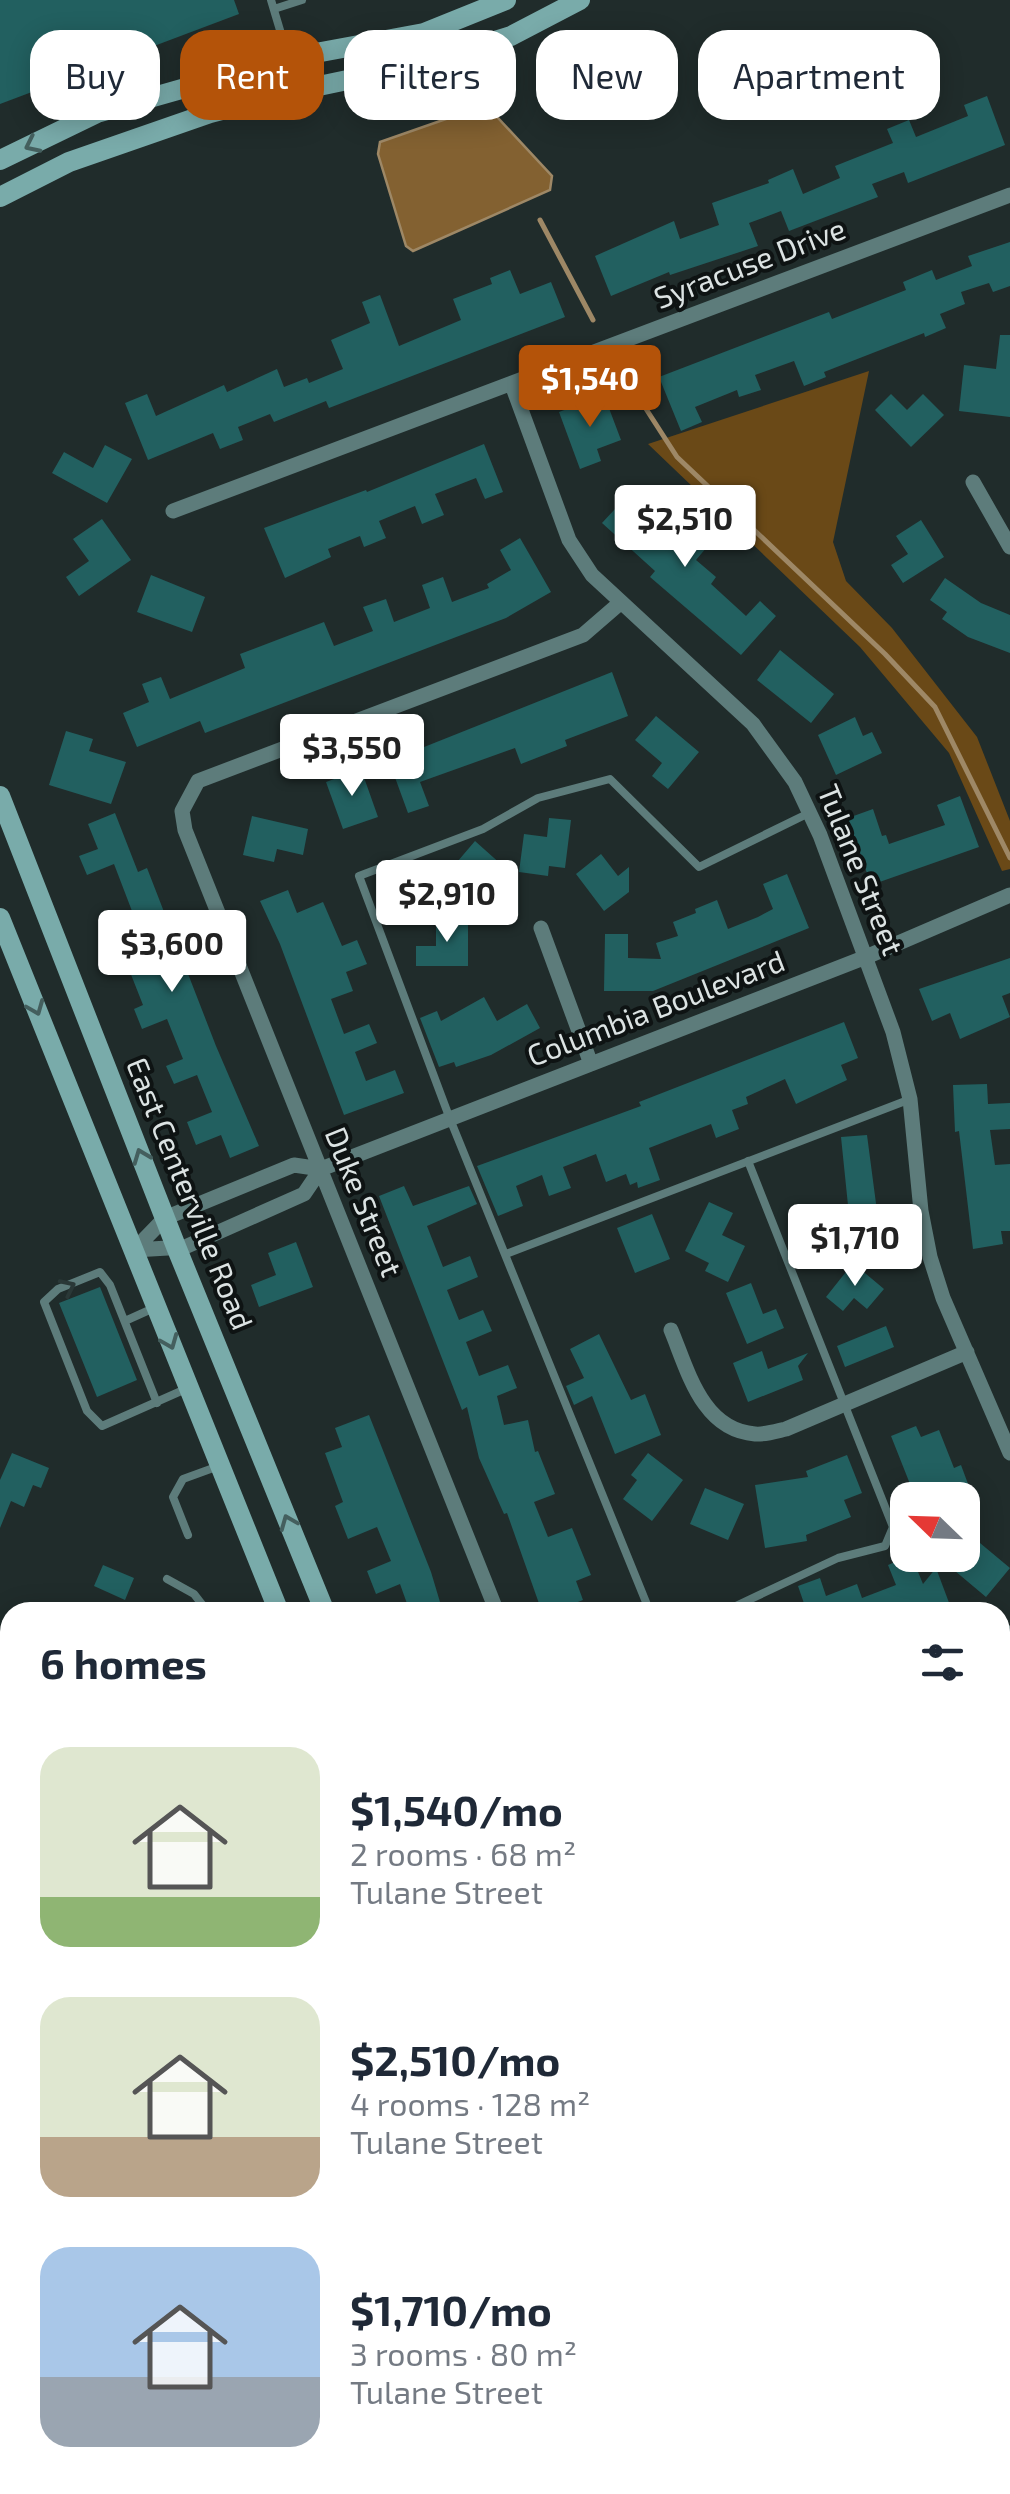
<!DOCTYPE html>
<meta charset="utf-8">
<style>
:root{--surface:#fff;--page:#f2f2f3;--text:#1f2937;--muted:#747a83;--accent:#b45309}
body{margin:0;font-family:"Exo 2",sans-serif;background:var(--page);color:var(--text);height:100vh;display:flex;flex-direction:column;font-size:38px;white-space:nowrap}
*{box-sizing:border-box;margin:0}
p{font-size:32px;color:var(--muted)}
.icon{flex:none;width:55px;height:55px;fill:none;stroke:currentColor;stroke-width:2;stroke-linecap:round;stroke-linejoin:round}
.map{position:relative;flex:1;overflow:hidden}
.drawer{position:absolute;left:0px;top:1602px;width:1010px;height:892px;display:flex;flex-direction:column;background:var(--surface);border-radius:30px 30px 0 0;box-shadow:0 5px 25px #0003}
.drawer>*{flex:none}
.banner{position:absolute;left:30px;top:30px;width:950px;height:90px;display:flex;gap:20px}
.needle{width:65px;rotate:293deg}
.controls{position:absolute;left:890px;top:1482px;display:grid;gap:20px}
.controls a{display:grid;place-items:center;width:90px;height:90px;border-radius:20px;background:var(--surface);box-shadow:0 5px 25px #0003;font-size:50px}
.price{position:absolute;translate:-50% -85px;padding:0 22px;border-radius:10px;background:#fff;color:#222;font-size:32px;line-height:65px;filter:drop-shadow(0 2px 5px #0008)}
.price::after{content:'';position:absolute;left:50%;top:60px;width:30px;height:22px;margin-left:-15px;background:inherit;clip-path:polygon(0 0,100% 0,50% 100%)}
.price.selected{background:var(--accent);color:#fff}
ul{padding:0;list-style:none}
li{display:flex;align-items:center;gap:30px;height:250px;padding:0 40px}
li span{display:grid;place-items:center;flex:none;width:280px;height:200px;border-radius:30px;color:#555}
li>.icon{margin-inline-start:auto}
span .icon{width:120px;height:120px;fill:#fffc;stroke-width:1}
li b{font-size:42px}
h2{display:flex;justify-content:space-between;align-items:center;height:120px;padding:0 40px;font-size:42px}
.pill{padding:0 35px;border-radius:30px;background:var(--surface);box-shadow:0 5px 25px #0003;font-size:35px;line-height:90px}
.pill.selected{background:var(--accent);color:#fff}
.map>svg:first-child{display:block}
.forest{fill:#6a4917}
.water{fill:#836131;stroke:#9e8866;stroke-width:2.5}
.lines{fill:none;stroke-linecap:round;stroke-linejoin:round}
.stream{stroke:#9e8866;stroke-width:5}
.building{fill:#226060}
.lane{stroke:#5d7c7b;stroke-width:8}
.street{stroke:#5d7c7b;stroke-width:15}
.secondary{stroke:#79abaa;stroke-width:20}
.oneway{stroke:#445f5e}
.oneway2{stroke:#2a3837}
.labels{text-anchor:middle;stroke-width:8;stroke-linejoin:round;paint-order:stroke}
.street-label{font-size:30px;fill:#dce3e3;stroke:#0e1313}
</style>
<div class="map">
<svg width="1010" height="2494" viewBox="0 0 1010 2494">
<rect width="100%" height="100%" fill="#202c2b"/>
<!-- forest -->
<path class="forest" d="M869,371L833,542L846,581L892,628L977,737L1010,821V869L1002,871L949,753L860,647L648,444Z"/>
<!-- water -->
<path class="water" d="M486,105L552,176L550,190L413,251L406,246L378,154L380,142Z"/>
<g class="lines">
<!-- stream -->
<path class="stream" d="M540,220L593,320
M621,370L677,457L885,654L935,707L1010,858"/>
</g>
<!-- building -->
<path class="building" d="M0,0H234L239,14L0,104Z
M987,96L1005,145L908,183L904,172L872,184L878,197L789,231L781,211L749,223L758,246L670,275L669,272L611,296L595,256L674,221L680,239L719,225L712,203L769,183L768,180L793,169L803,194L840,178L835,166L893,143L887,129L909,120L916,137L968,116L964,105Z
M1010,242V286L993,292L989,283L961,292L965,304L940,314L946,328L925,337L924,333L824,372L826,377L804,386L794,361L755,375L761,390L739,397L737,390L695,407L702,422L681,431L659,377L829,312L832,319L906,290L903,282L932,270L936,280L972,266L968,256Z
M510,270L520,294L551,282L565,317L329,408L326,401L274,422L270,414L238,427L243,440L220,449L213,433L148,460L125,403L147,394L156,416L224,385L227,392L277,369L284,387L307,378L309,383L343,369L331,340L370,323L362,302L380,295L399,346L461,320L453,299L492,284L490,278Z
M1000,335H1010V417L959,411L964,365L996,369Z
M891,394L907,410L923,394L944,415L911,447L875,410Z
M604,395L621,440L597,449L601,461L580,469L559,412Z
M484,444L503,492L485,499L476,478L435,494L444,515L422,524L415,506L379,521L386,538L364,547L360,536L328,549L331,557L285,578L264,528L366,490L367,492Z
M105,445L132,459L107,503L52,473L64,452L93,468Z
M627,496L641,509L647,502L662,516L669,508L691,528L693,525L712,541L696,560L716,577L711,584L746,616L760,601L776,616L741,655L650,577L655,571L602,523Z
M102,519L131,560L79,596L66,577L89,561L73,539Z
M921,520L944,557L903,583L891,565L908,554L896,536Z
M520,538L551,592L506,618L205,733L200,721L137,747L123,713L149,702L142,684L161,677L170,699L245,668L240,654L324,622L334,646L373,631L363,607L386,599L394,622L430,608L422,585L443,577L452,602L489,588L487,584L511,570L500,550Z
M151,575L205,597L192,632L137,612Z
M945,578L981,603L1010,615V653L968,637L942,619L947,612L930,600Z
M780,650L834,694L811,723L757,680Z
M612,672L628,716L565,740L567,746L521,764L515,748L420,782L429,806L408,813L389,761Z
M656,716L699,752L668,789L652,776L662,763L635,740Z
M855,717L863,736L872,732L882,753L836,775L818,735Z
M66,731L93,739L89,751L126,762L111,804L49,785Z
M361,769L378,817L343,829L326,782Z
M960,796L979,847L871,885L848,818L873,809L882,836L886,835L889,844L945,825L937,805Z
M115,813L138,872L147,868L216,1046L259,1146L230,1158L221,1135L196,1145L187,1122L212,1112L197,1075L174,1084L166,1066L183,1059L167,1019L142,1029L134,1009L143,1005L130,972L144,967L137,948L145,945L114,864L87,875L79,856L98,849L88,824Z
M252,816L308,829L303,855L277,849L274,862L243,855Z
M549,818L571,820L565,868L549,866L548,876L519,872L524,834L547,837Z
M475,841L512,874L483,908L446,875Z
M601,854L618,876L629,867V892L604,911L576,874Z
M787,874L809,928L653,991H604L605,934H628V958L661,959L656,943L678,936L673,922L696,913L695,909L717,900L728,929L758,917L773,909L763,884Z
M288,890L297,913L323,902L342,946L357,940L367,964L346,972L353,991L331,999L344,1034L369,1024L377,1043L355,1052L366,1081L395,1070L404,1093L344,1115L280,944L260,901Z
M436,919H468V966H416V946H436Z
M1010,958V993L1002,996L1010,1017L960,1039L950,1013L932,1021L919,989Z
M484,997L497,1021L527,1004L540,1028L491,1055L456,1067L454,1062L439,1067L420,1018L437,1011L441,1021Z
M844,1022L858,1058L841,1065L847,1080L796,1104L785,1079L746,1097L748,1104L732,1110L739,1129L716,1138L711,1124L649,1148L660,1180L638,1188L637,1182L630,1185L626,1174L606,1182L596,1154L563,1167L571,1188L549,1196L542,1175L516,1186L523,1206L498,1216L477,1166L641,1106L639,1102Z
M987,1084L988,1104L1010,1103V1129L990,1130L995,1165L1010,1164V1231H1001L1003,1244L973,1249L959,1131L955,1132L953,1085Z
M867,1135L880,1234L831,1242L828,1218L849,1215L841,1137Z
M404,1186L413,1206L469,1186L477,1204L427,1226L443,1267L470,1256L478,1277L447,1290L459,1320L483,1310L492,1331L466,1342L479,1376L508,1365L517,1388L497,1396L504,1425L528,1420L535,1452L538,1451L555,1494L534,1502L548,1537L572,1528L591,1575L576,1581L583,1600L552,1612H542L507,1513L504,1514L479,1458L467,1407L462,1410L379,1196Z
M709,1202L733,1213L722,1235L745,1246L728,1282L705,1271L709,1263L685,1251Z
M652,1214L670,1259L635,1273L617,1228Z
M296,1242L313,1287L259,1307L251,1285L276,1275L268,1253Z
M853,1263L884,1289L867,1309L854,1298L843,1311L826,1297Z
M751,1283L763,1314L776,1309L784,1328L747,1344L726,1293Z
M100,1287L137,1380L97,1397L59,1303Z
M886,1326L894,1347L845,1367L837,1346Z
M599,1334L631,1400L645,1394L661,1435L615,1454L592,1396L574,1405L566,1386L584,1378L570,1349Z
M762,1351L768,1369L808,1353L798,1366L803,1380L748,1402L733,1363Z
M369,1415L431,1572L443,1612H410L400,1584L376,1594L367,1571L391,1561L377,1527L348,1539L335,1506L343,1502L325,1453L342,1447L335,1428Z
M916,1426L921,1437L939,1430L954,1468L961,1465L974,1500H906L901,1487L910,1484L891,1436Z
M12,1453L49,1468L41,1488L33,1485L24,1507L11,1501L0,1528V1480Z
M648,1453L683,1480L652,1521L623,1499L637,1480L631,1475Z
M847,1455L862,1493L844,1500L851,1517L806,1535L807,1541L765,1548L755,1485L808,1477L806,1471Z
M705,1488L744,1504L728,1540L690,1524Z
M962,1528L1010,1568L986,1597L936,1555H962Z
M911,1555L923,1584L936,1568L951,1608L939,1612H807L798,1586L820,1578L826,1596L857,1584L862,1598L896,1585L888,1565Z
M103,1565L134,1578L125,1600L94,1586Z"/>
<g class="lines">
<!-- lane -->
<path class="lane" d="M271,0L297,87
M274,9L302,0
M506,1254L908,1100
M125,1321L156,1307
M157,1403L110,1285L100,1272L58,1289L44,1302L87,1411L102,1426L188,1388
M188,1535L173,1497L183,1479L216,1467
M167,1579L194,1594L208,1612
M650,1612L450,1119L359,876L483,829L538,798L610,779L699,867L809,813
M723,1612L838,1558L885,1546L893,1527L748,1161
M1000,1768L1010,1764
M1000,2081L1010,2077
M1000,2349L1010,2345
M574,2485L577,2494
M731,2485L735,2494
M828,2485L831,2494
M680,2492L694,2485
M12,2494L16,2485
M333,2494L337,2485
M380,2494L385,2485
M513,2494L516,2485"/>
<!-- street -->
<path class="street" d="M512,385L569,540L592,575L753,724L795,782L820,835L893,1032L910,1099L921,1211L930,1257L943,1298L1010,1453
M973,482L1010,547
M173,511L1010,195
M541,928L591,1064
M294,1165L321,1169L304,1194L185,1247L134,1250L165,1218Z
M321,1169L866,957L1010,895
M671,1330C688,1371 702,1430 755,1434C764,1435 777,1431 786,1429L967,1352
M497,1612L185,830L182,811L198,781L583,635L620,603
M1000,1636L1010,1633
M0,1706L10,1710
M1000,1922L1010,1918
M0,1976L10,1981
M1000,2204L1010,2200
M0,2245L10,2222
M176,2494L180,2485"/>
<!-- secondary -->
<path class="secondary" d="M0,160L97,113L294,57L424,33L506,0
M0,197L69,162L210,113L295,91L414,66L511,36L580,0
M0,796L177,1249L325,1612
M0,918L279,1612
M0,2433L10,2437
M0,2469L10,2473
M38,2485L59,2494
M126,2485L147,2494
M621,2485L625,2494
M672,2485L676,2494"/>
</g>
<!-- one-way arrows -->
<defs><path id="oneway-chevron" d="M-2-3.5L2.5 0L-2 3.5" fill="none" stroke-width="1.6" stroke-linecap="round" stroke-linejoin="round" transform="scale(2.5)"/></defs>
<g class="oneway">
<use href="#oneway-chevron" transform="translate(32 145) rotate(154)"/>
<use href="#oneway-chevron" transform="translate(36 1008) rotate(68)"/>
<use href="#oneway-chevron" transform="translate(141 1156) rotate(-111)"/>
<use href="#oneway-chevron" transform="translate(170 1342) rotate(68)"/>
<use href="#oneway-chevron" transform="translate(288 1522) rotate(-112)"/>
</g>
<use class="oneway2" href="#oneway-chevron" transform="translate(68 1287) rotate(-26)"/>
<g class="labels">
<!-- street labels -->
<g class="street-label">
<text transform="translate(750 264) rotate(-21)" y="10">Syracuse Drive</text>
<text transform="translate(860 870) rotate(68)" y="10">Tulane Street</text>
<text transform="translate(656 1009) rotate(-21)" y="10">Columbia Boulevard</text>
<text transform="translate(189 1194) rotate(68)" y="10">East Centerville Road</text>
<text transform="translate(363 1202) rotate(68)" y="10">Duke Street</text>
</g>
</g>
</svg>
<div class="controls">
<a><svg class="needle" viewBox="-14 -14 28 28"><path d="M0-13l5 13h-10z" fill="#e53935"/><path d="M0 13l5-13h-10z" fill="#747a83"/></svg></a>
</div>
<b class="price selected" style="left:590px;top:430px">$1,540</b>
<b class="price" style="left:685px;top:570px">$2,510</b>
<b class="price" style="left:352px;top:799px">$3,550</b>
<b class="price" style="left:447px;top:945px">$2,910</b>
<b class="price" style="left:172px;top:995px">$3,600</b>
<b class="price" style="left:855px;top:1289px">$1,710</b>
<div class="banner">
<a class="pill">Buy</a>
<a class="pill selected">Rent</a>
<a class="pill">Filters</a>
<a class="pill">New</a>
<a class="pill">Apartment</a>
</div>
<section class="drawer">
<h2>6 homes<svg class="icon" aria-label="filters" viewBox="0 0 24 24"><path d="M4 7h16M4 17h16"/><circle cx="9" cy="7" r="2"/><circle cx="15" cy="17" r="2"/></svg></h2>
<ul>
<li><span style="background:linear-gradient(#dfe7d0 75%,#8fb573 0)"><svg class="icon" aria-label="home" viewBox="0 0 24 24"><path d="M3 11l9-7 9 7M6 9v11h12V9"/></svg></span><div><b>$1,540/mo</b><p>2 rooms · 68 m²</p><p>Tulane Street</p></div></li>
<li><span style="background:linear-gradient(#dfe7d0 70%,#b9a48a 0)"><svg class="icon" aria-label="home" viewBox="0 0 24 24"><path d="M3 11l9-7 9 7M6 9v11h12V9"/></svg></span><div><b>$2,510/mo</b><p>4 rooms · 128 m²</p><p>Tulane Street</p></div></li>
<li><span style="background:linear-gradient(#a9c7e8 65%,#9aa5b1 0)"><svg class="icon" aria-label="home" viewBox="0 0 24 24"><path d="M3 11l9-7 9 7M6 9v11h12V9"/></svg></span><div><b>$1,710/mo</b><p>3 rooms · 80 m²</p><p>Tulane Street</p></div></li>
</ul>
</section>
</div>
